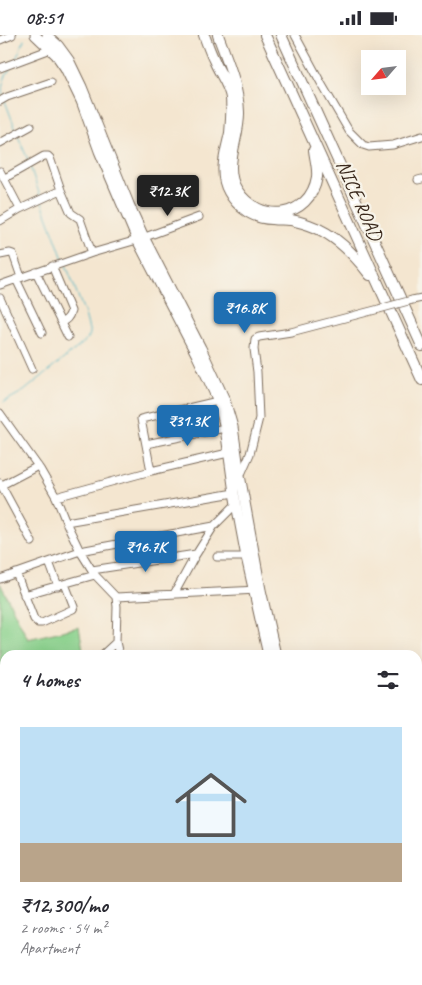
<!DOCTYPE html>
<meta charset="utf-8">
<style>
:root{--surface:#fff;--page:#f2f2f3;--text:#2b2b33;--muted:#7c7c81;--line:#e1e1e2;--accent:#1f6fb2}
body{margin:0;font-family:Caveat,sans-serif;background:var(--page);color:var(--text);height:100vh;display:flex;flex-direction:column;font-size:19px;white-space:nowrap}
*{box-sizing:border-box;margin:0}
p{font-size:16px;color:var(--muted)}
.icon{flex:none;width:28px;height:28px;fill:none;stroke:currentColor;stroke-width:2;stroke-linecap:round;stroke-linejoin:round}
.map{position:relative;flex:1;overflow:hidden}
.sheet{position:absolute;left:0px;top:615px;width:422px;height:335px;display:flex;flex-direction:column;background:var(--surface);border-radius:15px 15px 0 0;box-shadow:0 5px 20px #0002}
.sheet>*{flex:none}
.needle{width:32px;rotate:242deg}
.controls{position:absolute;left:361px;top:15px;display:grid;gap:10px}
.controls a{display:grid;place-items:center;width:45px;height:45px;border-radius:0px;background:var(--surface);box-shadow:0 5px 20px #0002;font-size:25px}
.price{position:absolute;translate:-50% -42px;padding:0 11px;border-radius:5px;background:var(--accent);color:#fff;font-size:16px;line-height:32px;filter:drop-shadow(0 1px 2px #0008)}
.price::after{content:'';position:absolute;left:50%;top:30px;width:15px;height:11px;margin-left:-8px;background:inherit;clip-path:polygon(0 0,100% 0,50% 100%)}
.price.current{background:#222;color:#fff}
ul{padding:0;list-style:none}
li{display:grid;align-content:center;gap:10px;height:265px;padding:0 20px}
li+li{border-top:1px solid var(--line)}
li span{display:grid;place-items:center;height:155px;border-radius:0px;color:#555}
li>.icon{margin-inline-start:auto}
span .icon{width:90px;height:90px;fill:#fffc;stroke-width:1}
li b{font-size:21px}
h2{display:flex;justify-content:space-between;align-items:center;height:60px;padding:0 20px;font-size:21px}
.status{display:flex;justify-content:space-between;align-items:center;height:35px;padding:0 25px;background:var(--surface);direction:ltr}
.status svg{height:14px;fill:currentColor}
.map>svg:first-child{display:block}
.green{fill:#89d18c;stroke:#627e55}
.water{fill:#47b3c4;stroke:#416e71}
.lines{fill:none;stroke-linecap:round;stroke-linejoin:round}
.stream{stroke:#47b3c4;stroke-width:1}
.minor-casing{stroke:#7c6c5c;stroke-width:9}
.major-casing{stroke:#7c6c5c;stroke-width:11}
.highway-casing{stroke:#7c6c5c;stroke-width:12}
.minor{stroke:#fff;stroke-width:7}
.major{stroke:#fff;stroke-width:9}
.highway{stroke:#fff;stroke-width:10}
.minor-bridge-casing{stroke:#7c6c5c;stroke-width:9;stroke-linecap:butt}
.minor-bridge{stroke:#fff;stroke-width:7}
.labels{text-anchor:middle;stroke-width:4.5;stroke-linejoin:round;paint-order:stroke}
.street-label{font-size:20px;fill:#3b2a1e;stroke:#f7f3e8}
</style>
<div class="status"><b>08:51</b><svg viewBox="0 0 49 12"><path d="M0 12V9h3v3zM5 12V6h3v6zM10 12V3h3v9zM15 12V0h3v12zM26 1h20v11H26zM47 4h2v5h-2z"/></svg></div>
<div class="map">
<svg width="422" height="950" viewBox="0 0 422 950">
<rect width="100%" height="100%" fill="#f7f3e8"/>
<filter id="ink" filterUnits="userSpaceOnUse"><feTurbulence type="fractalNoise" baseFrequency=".02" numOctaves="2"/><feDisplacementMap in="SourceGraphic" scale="10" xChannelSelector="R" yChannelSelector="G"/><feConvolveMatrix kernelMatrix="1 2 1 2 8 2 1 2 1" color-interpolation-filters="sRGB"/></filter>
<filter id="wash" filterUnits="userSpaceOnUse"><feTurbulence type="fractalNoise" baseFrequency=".0096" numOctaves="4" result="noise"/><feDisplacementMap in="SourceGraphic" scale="20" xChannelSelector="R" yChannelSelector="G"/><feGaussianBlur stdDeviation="1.12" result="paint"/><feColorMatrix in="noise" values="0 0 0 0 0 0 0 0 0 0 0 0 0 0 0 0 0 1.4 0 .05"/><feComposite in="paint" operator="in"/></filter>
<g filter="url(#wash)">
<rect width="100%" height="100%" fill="#f4e6d0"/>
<!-- green -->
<path class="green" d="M0,548L28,604L79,592L84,620H5V683L0,685Z
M5,882V934L0,936V885Z"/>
<!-- water -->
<path class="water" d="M5,945H66L69,950H0V947Z"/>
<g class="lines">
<!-- stream -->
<path class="stream" d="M16,24L24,5
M3,60C0,49 6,41 11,32
M5,66L16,95
M18,101L28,125
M30,131L40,161
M42,167L63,224
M4,367L24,356L87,305L90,299L85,279L66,230"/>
</g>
</g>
<g filter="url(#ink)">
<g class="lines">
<!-- minor casing -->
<g class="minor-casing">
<path id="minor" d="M295,0L321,48L349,96L363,110L369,112L393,110L422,101
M0,5L12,0
M0,33L51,14
M0,66L7,62L51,47
M0,108L31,91
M0,136L20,174L61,155
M418,145L422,144
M0,186L20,174
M92,218L137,205L199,182
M0,220L10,218L13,219L21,242
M52,231L71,276C69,283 66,285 61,288
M36,237L68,302
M16,244L42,298
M0,250L92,218L80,184L71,178L61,155L50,123L48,121H44L5,143
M0,263L32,334
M412,265L422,263
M0,378L40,434L56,462L66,487L80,516L95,540L116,562L117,572L116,607L119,620
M146,409L225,393
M151,436L141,384L218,366
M238,440L242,437L250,419L259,383L257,337L254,314L255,304L259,302L291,297L379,274
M0,448L32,507
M0,451L38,431
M56,462L151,436L228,418
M66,487L234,458
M217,522H246
M49,527L58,551
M92,535L196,519
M16,538L34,584L38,588H42L73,574L74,572L65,549
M0,544L80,516L214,491
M174,559L195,521L214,491L236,469
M24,560L95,540
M116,562L258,555
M102,620L116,607
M418,668H422
M0,693L5,690
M418,699L422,705
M418,717L422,716
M0,725L5,723
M418,744L422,743
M0,762L5,760
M418,776L422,775
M0,790L5,804
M418,806H422
M418,831L422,830
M0,851L5,850
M0,881L5,880
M105,945L109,950
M120,945L121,950
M164,945L165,950
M192,945L193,950
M306,945L308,950
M264,950L271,945"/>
</g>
<!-- major casing -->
<g class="major-casing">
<path id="major" d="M35,0L56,20L65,33L81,66L99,116L137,205L197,321L218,366L225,393L234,458L246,522L268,620
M47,0L58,10L69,25L82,52L129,169L144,202L201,313L225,365L233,392L240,440L261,555L276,620
M356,945L357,950"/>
</g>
<!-- highway casing -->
<g class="highway-casing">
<path id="highway" d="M204,0C207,8 210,17 214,25C219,38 229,49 231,63C232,75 231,86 230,98C226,117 218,138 229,157C238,173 254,184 272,184C278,185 285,184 291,185C297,186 303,188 309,190C335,199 354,219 370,240
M218,0C227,25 238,49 239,77C240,103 222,131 237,155C259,190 310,184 317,142C318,133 315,124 314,115
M265,0L422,345
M281,0L422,311"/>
</g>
<!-- minor -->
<use href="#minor" class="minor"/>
<!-- major -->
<use href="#major" class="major"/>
<!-- highway -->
<use href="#highway" class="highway"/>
<!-- minor-bridge casing -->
<g class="minor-bridge-casing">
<path id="minor-bridge" d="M379,274L412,265"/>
</g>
<!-- minor-bridge -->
<use href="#minor-bridge" class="minor-bridge"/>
</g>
</g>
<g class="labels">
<!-- street labels -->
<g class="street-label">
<text transform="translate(360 165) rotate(66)" y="7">NICE ROAD</text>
</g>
</g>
</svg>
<div class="controls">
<a><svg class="needle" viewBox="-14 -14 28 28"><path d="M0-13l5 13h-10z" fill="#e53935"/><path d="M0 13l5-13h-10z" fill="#7c7c81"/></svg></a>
</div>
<b class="price current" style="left:168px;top:182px">₹12.3K</b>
<b class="price" style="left:245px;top:299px">₹16.8K</b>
<b class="price" style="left:188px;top:412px">₹31.3K</b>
<b class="price" style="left:146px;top:538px">₹16.7K</b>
<section class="sheet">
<h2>4 homes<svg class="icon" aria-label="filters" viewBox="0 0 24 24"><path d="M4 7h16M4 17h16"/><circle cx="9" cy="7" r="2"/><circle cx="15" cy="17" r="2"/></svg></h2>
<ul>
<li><span style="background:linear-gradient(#bfe0f5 75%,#b9a48a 0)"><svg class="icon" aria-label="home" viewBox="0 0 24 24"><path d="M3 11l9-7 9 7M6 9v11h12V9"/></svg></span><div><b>₹12,300/mo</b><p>2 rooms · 54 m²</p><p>Apartment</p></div></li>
</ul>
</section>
</div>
